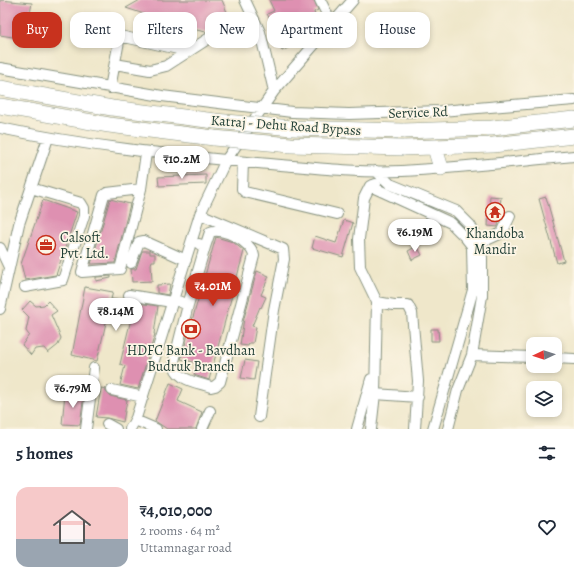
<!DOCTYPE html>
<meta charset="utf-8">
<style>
:root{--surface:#fff;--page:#f6f6f7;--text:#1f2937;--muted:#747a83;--line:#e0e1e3;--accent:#c8321e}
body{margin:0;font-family:Alegreya,serif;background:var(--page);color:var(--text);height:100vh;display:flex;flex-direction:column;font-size:15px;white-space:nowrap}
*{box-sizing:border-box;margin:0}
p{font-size:13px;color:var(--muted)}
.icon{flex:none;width:22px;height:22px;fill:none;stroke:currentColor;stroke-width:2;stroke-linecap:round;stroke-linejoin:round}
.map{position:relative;height:429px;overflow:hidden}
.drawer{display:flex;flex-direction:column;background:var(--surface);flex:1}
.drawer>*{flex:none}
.top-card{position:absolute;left:12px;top:12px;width:550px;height:36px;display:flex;gap:8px}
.needle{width:26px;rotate:266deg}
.fabs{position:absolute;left:526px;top:337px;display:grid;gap:8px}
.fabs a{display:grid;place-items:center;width:36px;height:36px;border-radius:8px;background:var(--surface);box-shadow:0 2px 6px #0003;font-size:20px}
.price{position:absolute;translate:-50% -34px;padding:0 9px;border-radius:14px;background:#fff;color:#222;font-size:13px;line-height:26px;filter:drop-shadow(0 1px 2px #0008)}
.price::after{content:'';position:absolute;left:50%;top:24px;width:12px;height:9px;margin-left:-6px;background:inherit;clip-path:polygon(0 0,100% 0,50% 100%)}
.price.selected{background:var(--accent);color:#fff}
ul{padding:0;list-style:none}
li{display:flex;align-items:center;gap:12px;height:100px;padding:0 16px}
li+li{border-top:1px solid var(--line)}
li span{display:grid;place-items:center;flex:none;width:112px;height:80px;border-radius:12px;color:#555}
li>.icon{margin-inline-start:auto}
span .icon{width:48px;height:48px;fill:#fffc;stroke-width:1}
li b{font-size:17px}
h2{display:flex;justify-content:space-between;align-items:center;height:48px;padding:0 16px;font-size:17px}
.chip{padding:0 14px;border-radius:12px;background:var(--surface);box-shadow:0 2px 6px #0003;font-size:14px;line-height:36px}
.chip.selected{background:var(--accent);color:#fff}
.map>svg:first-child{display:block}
.building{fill:#de90b1}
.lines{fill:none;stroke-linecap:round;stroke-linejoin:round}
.minor-casing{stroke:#87927f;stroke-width:12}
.highway-casing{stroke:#87927f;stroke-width:16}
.minor{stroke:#fff;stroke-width:10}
.highway{stroke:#fff;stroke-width:15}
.highway-bridge-casing{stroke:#87927f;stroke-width:16;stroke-linecap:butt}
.highway-bridge{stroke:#fff;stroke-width:15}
.labels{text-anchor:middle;stroke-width:3.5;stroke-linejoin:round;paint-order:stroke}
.street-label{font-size:14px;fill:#1f3d34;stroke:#fcf5e5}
.poi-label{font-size:14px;fill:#1f3d34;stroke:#fcf5e5}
</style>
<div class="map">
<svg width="574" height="429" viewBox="0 0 574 429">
<rect width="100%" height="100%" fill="#fcf5e5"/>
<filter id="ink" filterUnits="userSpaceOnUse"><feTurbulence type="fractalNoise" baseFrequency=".025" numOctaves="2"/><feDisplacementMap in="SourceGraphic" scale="8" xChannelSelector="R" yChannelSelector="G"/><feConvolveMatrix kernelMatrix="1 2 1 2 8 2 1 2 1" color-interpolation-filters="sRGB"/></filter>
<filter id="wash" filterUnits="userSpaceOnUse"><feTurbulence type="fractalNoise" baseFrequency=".012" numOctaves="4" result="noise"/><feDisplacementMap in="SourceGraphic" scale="16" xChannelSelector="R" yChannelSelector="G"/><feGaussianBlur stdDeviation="0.9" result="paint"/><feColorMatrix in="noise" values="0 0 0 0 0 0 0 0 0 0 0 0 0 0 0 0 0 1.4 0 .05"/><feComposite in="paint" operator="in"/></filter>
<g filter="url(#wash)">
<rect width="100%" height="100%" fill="#efe7ca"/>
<g id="blocks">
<!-- building -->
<path class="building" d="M0,0L32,3L25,39L0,35Z
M140,0H222L229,17L206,32L154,21L150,16L126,8Z
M269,0H314L318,10L314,12L319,29L314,35L282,51L271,29L275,27L267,14L274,11Z
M206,175V184L159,186L158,177Z
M490,196L501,197L498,227L488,226Z
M546,197L564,261L557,263L539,199Z
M110,199L130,204L115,263L91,264Z
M43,200L77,212L56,275L25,280L21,264Z
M344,220L353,223L343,257L312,248L315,236L336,243Z
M216,237L233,242L244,251L209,380L194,375L197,363L181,359Z
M417,246L422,255L412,260L408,251Z
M142,251H150V254H155V261H152L151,264L152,281L132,282L131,269H136Z
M257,271L269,276L261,295L266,297L261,308L260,307L252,326L256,327L253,343H249L248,346L240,345L244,318Z
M111,276V278L96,281V277Z
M170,284L168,295L157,293V285Z
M85,287L113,292L111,299L158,306L154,334H155L138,389L120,385L125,366L120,364L131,319L123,316V313L109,310L97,361L72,355Z
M30,301L36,306L44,305L48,301L57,311L51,315L61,338L58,345L48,353L44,348L35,349L31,355L22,345L29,335L26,331L29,317L22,310Z
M431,329H438L439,341H431Z
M245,360L257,362L254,380L241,378Z
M170,383L183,389L178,401L202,412L196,429H167L155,421Z
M101,388L106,389V392L110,396L127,400L123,422L107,418L96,417Z
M65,393L84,394L80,425L62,424Z"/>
</g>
</g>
<g filter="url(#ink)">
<use href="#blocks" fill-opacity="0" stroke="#87927f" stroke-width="1"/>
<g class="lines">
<!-- minor casing -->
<g class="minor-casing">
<path id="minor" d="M320,0L332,24
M115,64L150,70L166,66L231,24
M0,68L162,96L292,112L349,114L441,111L574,100
M110,88L120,36L187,51
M274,91L353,0
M0,128C85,146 171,155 258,163C306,167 354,173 402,171C460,168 517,161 574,156
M243,162L242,189L245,192L337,214
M376,171L390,184L456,211L470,225L480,243L482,258V296L472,355L458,390L448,429
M370,186L451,223L465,237L472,246L473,290L433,429
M141,189L107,193L104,195L82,272L120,269L141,189L146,153
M200,214L283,249L284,259L274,310L259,417
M480,243L502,233L510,216
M0,248L9,267
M131,263L139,242L144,241L186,260
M25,287L63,280L84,216V208L81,203L31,188
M129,295L172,302
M173,299L188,305L205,247L199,244
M377,302L394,305H408L412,313L418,381L415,429
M188,305L174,361C174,380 196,382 211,387L215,386L220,382L254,256C252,242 222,226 210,232L205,247
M0,309L19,224L48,138
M472,355L533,357
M555,358L574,359
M112,390L143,397
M375,394L418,397
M135,420L156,429
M107,424L116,429
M86,429L94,368
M130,429L136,418L200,214L226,160L274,91L260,32L245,0
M202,429L210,411
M357,429L371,379
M371,429L375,394L377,302L360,267L359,239L364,198L370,186L376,184"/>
</g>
<!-- highway casing -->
<g class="highway-casing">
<path id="highway" d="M0,88L112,108L215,121
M0,106L109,125L214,138
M403,131L492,128L574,119
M403,148L493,145L574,136
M435,148L441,168"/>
</g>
<!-- minor -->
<use href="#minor" class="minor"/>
<!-- highway -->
<use href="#highway" class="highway"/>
<!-- highway-bridge casing -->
<g class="highway-bridge-casing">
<path id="highway-bridge" d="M215,121L292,128L403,131
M214,138L291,145L403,148"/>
</g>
<!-- highway-bridge -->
<use href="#highway-bridge" class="highway-bridge"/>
</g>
</g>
<!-- icons -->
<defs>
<g id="temple-ring" transform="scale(1)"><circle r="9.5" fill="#fcf5e5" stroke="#c8321e" stroke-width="1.5"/><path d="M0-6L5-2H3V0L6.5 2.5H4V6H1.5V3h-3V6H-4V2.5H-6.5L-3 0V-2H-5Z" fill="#c8321e"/></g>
<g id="office-ring" transform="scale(1)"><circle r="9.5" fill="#fcf5e5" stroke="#c8321e" stroke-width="1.5"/><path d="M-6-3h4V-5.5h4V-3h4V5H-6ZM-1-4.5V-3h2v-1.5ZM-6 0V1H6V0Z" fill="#c8321e"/></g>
<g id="bank-ring" transform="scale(1)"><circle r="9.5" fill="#fcf5e5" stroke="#c8321e" stroke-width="1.5"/><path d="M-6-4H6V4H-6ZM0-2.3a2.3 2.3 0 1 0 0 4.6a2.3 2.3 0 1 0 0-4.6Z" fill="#c8321e"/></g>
</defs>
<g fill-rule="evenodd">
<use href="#temple-ring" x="495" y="212"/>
<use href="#office-ring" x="46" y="245"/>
<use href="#bank-ring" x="191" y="329"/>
</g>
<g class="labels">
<!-- street labels -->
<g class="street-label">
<text transform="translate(418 112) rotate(-2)" y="5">Service Rd</text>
<text transform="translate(286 125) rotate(4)" y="5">Katraj - Dehu Road Bypass</text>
</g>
<!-- poi labels -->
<g class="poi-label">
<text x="495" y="238">Khandoba<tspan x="495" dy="16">Mandir</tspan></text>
<text x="60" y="242" text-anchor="start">Calsoft<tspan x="60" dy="16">Pvt. Ltd.</tspan></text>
<text x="191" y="355">HDFC Bank - Bavdhan<tspan x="191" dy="16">Budruk Branch</tspan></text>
</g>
</g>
</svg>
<div class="fabs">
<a><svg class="needle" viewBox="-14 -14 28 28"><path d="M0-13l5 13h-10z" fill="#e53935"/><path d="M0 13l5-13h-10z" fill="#747a83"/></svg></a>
<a><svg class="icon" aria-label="layers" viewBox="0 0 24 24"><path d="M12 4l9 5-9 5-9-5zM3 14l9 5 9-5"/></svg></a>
</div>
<b class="price" style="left:182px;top:180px">₹10.2M</b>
<b class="price" style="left:415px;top:253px">₹6.19M</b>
<b class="price selected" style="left:213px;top:307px">₹4.01M</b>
<b class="price" style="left:116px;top:332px">₹8.14M</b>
<b class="price" style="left:73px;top:409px">₹6.79M</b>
<div class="top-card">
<a class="chip selected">Buy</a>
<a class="chip">Rent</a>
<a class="chip">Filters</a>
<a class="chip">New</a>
<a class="chip">Apartment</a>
<a class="chip">House</a>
</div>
</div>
<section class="drawer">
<h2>5 homes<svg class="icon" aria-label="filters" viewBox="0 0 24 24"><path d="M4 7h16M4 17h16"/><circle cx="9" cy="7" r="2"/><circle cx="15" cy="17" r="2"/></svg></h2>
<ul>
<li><span style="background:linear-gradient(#f6c9c9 65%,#9aa5b1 0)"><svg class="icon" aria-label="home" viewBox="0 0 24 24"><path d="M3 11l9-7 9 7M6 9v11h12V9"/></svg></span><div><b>₹4,010,000</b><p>2 rooms · 64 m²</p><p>Uttamnagar road</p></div><svg class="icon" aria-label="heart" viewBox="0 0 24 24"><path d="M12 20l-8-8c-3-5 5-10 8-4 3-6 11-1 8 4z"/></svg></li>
</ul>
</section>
